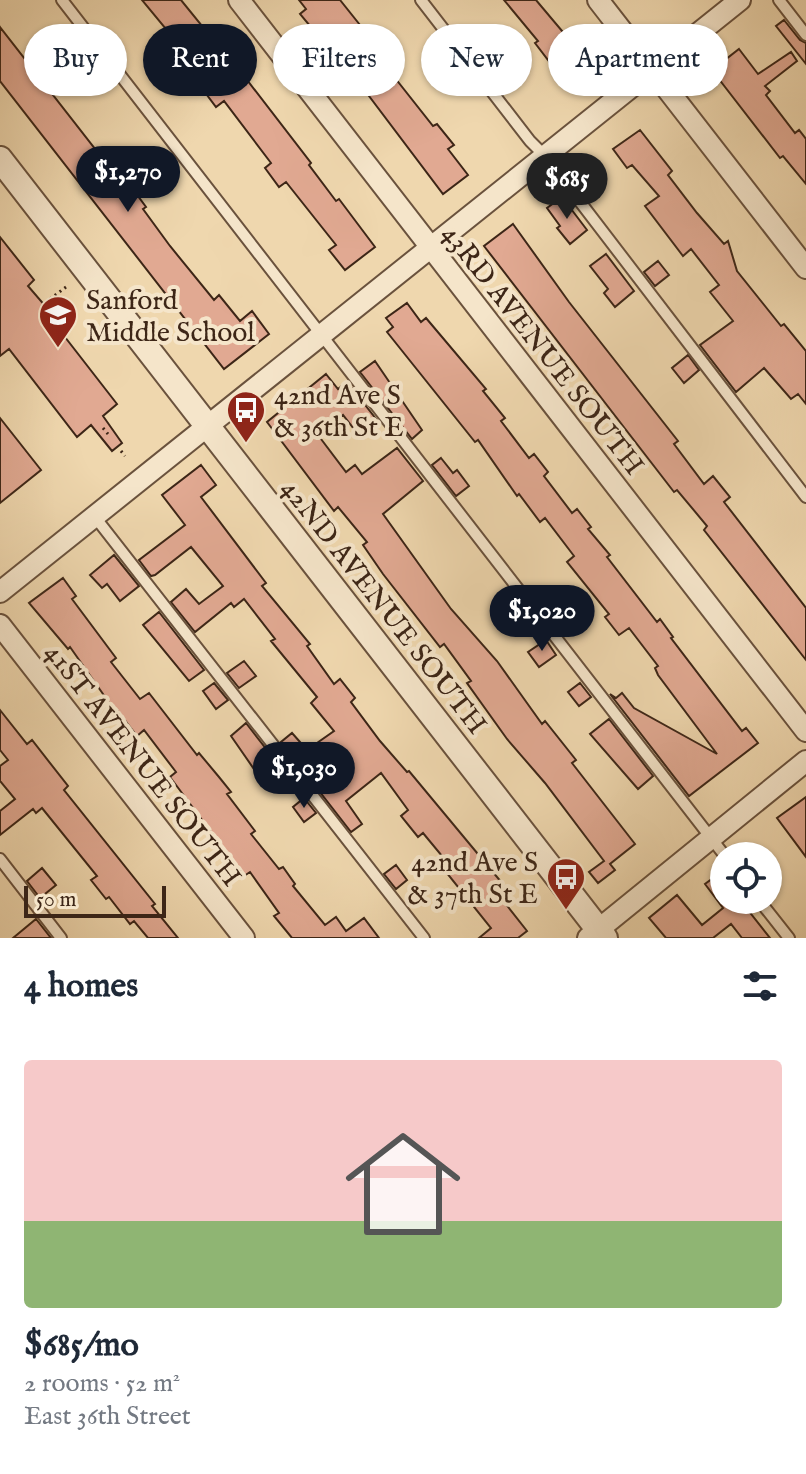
<!DOCTYPE html>
<meta charset="utf-8">
<style>
:root{--surface:#fff;--page:#f6f6f7;--text:#1f2937;--muted:#747a83;--accent:#111827}
body{margin:0;font-family:"IM FELL English",serif;background:var(--page);color:var(--text);height:100vh;display:flex;flex-direction:column;font-size:30px;white-space:nowrap}
*{box-sizing:border-box;margin:0}
p{font-size:26px;color:var(--muted)}
.icon{flex:none;width:44px;height:44px;fill:none;stroke:currentColor;stroke-width:2;stroke-linecap:round;stroke-linejoin:round}
.map{position:relative;height:938px;overflow:hidden}
.side{display:flex;flex-direction:column;background:var(--surface);flex:1}
.side>*{flex:none}
.top-card{position:absolute;left:24px;top:24px;width:758px;height:72px;display:flex;gap:16px}
.fabs{position:absolute;left:710px;top:842px;display:grid;gap:16px}
.fabs a{display:grid;place-items:center;width:72px;height:72px;border-radius:50%;background:var(--surface);box-shadow:0 2px 6px #0004;font-size:40px}
.scale{position:absolute;left:24px;bottom:20px;width:142px;box-sizing:border-box;padding-left:8px;border:4px solid #3d2617;border-top:0;font-size:22px;line-height:28px;white-space:nowrap;color:#3d2617;-webkit-text-stroke:6px #f5e5ca;paint-order:stroke}
.price{position:absolute;translate:-50% -68px;padding:0 18px;border-radius:28px;background:var(--accent);color:#fff;font-size:26px;line-height:52px;filter:drop-shadow(0 2px 4px #0008)}
.price::after{content:'';position:absolute;left:50%;top:48px;width:24px;height:18px;margin-left:-12px;background:inherit;clip-path:polygon(0 0,100% 0,50% 100%)}
.price.selected{background:#222;color:#fff}
ul{padding:0;list-style:none}
li{display:grid;align-content:center;gap:16px;height:424px;padding:0 24px}
li span{display:grid;place-items:center;height:248px;border-radius:8px;color:#555}
li>.icon{margin-inline-start:auto}
span .icon{width:144px;height:144px;fill:#fffc;stroke-width:1}
li b{font-size:34px}
h2{display:flex;justify-content:space-between;align-items:center;height:96px;padding:0 24px;font-size:34px}
.chip{padding:0 28px;border-radius:36px;background:var(--surface);box-shadow:0 2px 6px #0004;font-size:28px;line-height:72px}
.chip.selected{background:var(--accent);color:#fff}
.map>svg:first-child{display:block}
.building{fill:#e1a992;stroke:#3d2617;stroke-width:2}
.lines{fill:none;stroke-linecap:round;stroke-linejoin:round}
.service-casing{stroke:#6a523d;stroke-width:14}
.minor-casing{stroke:#6a523d;stroke-width:24}
.tertiary-casing{stroke:#6a523d;stroke-width:28}
.path{stroke:#3d2617;stroke-width:3;stroke-dasharray:2 4;stroke-linecap:butt}
.service{stroke:#f5e5ca;stroke-width:10}
.minor{stroke:#f5e5ca;stroke-width:20}
.tertiary{stroke:#f5e5ca;stroke-width:24}
.labels{text-anchor:middle;stroke-width:8;stroke-linejoin:round;paint-order:stroke}
.poi-label{font-size:28px;fill:#3d2617;stroke:#f5e5ca;text-anchor:start}
.street-label{font-size:28px;fill:#3d2617;stroke:#f5e5ca}
</style>
<div class="map">
<svg width="806" height="938" viewBox="0 0 806 938">
<rect width="100%" height="100%" fill="#efd7ae"/>
<filter id="stains"><feTurbulence type="fractalNoise" baseFrequency=".0025" numOctaves="4"/><feColorMatrix values="0 0 0 0 .2 0 0 0 0 .09 0 0 0 0 .02 0 0 0 .5 -.17"/></filter>
<radialGradient id="worn" r=".72"><stop offset=".6" stop-color="#630" stop-opacity="0"/><stop offset="1" stop-color="#630" stop-opacity=".3"/></radialGradient>
<!-- building -->
<path class="building" d="M142,0H181L207,32L203,35L228,66L234,63L311,163L309,165L336,201L339,199L375,247L345,270L329,250L336,245L286,182L279,187L265,168L271,163L224,101L216,107L201,87L209,81Z
M299,0H340L372,40L379,35L395,56L384,64L433,126L437,124L454,145L448,149L468,175L443,194L366,92L378,84L349,45L339,53L319,28L315,32L300,14L306,9Z
M504,0H536L589,63L587,65L593,74L571,90L535,43L538,41Z
M784,20L800,40L806,43V64L776,26Z
M0,27L128,191L132,188L146,207L143,209L170,246L214,300L219,295L240,321L252,311L269,334L224,369L0,81Z
M739,49L758,74L791,52L797,61L765,86L770,91L766,95L795,133L799,130L806,139V184L783,156L780,158L715,74L719,71L716,67Z
M640,130L672,171L668,175L697,213L724,244L728,241L737,271L781,326L784,324L806,351V404L798,394L791,399L764,368L736,392L700,345L733,321L710,292L719,285L691,249L683,256L645,206L659,196L632,165L627,168L613,149Z
M562,197L587,230L570,244L557,228L560,226L547,208Z
M513,224L569,302L678,441L674,444L704,484L713,476L730,497L724,502L806,608V660L704,530L707,526L677,490L674,492L484,246Z
M0,237L34,280L28,286L47,308L44,310L117,404L103,416L122,443L112,451L91,425L77,437L9,349L0,356Z
M606,254L634,291L615,307L604,293L608,289L590,266Z
M658,261L669,275L655,286L644,272Z
M407,303L421,322L426,318L486,389L483,391L505,418L501,421L529,458L534,454L548,472L544,476L572,513L577,509L591,527L588,529L610,555L607,557L657,622L660,619L673,637L671,638L742,731L746,728L758,743L689,796L610,694L616,698L622,693L634,708L717,754L658,675L655,668L658,666L629,628L619,635L605,617L609,614L567,562L574,556L545,518L540,522L519,494L517,496L478,440L475,442L387,332L393,327L386,318Z
M688,355L699,370L684,383L672,368Z
M375,361L422,430L412,439L360,372Z
M326,374L338,389L347,382L380,424L361,438L343,415L318,435L346,472L355,465L362,474L397,448L423,481L383,514L451,609L497,661L542,724L545,721L576,760L572,763L635,844L610,864L615,870L598,883L589,872L604,861L545,783L507,739L467,683L471,681L444,644L440,647L383,574L363,545L367,542L338,507L334,511L267,422Z
M0,418L41,470L0,503Z
M441,458L453,473L457,470L469,486L456,496L432,465Z
M201,465L216,485L201,497L266,583L262,586L310,644L307,646L334,684L340,679L355,698L351,702L380,741L407,772L409,771L507,889L503,891L510,899L505,903L527,931L518,938H479L491,928L446,872L452,868L423,833L418,837L401,816L408,810L381,773L346,801L362,824L351,832L281,742L292,733L307,750L334,731L311,703L317,697L271,641L275,639L244,599L234,607L231,603L195,632L171,602L186,589L199,604L223,586L191,547L155,575L151,576L139,560L185,525L162,495Z
M114,555L139,586L120,601L107,584L102,588L90,575Z
M63,578L76,596L72,599L116,658L111,662L140,699L149,693L197,755L199,753L219,777L231,792L227,794L255,831L251,834L279,869L283,867L295,884L293,886L325,925L336,917L346,931L364,918L379,938H292L274,916L279,913L250,872L244,876L170,777L176,772L144,730L137,736L117,710L115,711L70,647L68,649L29,603Z
M516,601L526,615L512,625L502,611Z
M159,612L204,670L189,681L143,625Z
M546,640L556,655L539,667L528,652Z
M244,661L256,676L239,688L227,673Z
M214,683L228,700L216,709L203,691Z
M580,683L591,697L579,706L568,692Z
M0,710L27,744L32,740L68,786L64,790L155,904L152,906L178,938H148L134,921L130,924L109,897L106,899L91,880L97,876L42,808L36,813L33,809L0,835V811L15,799L0,781V766L8,760L0,750Z
M609,719L653,776L638,789L590,734Z
M246,723L274,759L256,772L231,736Z
M806,797V857L777,818Z
M304,798L316,813L304,822L293,807Z
M396,865L407,880L396,889L384,874Z
M42,868L56,885L40,898L27,881Z
M724,870V900H740L770,938H742L731,924L713,938H666L649,918L677,895L702,925L723,908L705,884Z
M36,919L51,938H13Z"/>
<g class="lines">
<!-- service casing -->
<g class="service-casing">
<path id="service" d="M62,0L725,856
M421,0L530,141L545,156L806,497
M779,0L806,35
M95,517L424,938
M0,859L61,938
M759,900L789,938"/>
</g>
<!-- minor casing -->
<g class="minor-casing">
<path id="minor" d="M239,0L806,731
M598,0L806,268
M0,592L740,0
M0,625L244,938
M588,938L806,761"/>
</g>
<!-- tertiary casing -->
<g class="tertiary-casing">
<path id="tertiary" d="M0,159L605,938"/>
</g>
<!-- path -->
<path class="path" d="M50,299L66,287
M103,428L108,434
M121,451L125,456"/>
<!-- service -->
<use href="#service" class="service"/>
<!-- minor -->
<use href="#minor" class="minor"/>
<!-- tertiary -->
<use href="#tertiary" class="tertiary"/>
</g>
<!-- icons -->
<defs>
<g id="school-pin" transform="scale(2)"><path d="M0 17L-7.5 6A9.5 9.5 0 1 1 7.5 6Z" fill="#8f2418" stroke="#f5e5ca"/><path d="M0-5L7-2L0 1L-7-2ZM-4 1L0 2.5L4 1V4Q0 6-4 4Z" fill="#fff"/></g>
<g id="bus-pin" transform="scale(2)"><path d="M0 17L-7.5 6A9.5 9.5 0 1 1 7.5 6Z" fill="#8f2418" stroke="#f5e5ca"/><path d="M-5-6H5V4H4V6H2V4H-2V6H-4V4H-5ZM-3.5-4V0h7V-4ZM-3.5 1.2v1.5H-2V1.2ZM2 1.2v1.5H3.5V1.2Z" fill="#fff"/></g>
</defs>
<g fill-rule="evenodd">
<use href="#school-pin" x="58" y="315"/>
<use href="#bus-pin" x="246" y="410"/>
<use href="#bus-pin" x="566" y="877"/>
</g>
<g class="labels">
<!-- poi labels -->
<g class="poi-label">
<text x="86" y="309">Sanford<tspan x="86" dy="32">Middle School</tspan></text>
<text x="274" y="404">42nd Ave S<tspan x="274" dy="32">&amp; 36th St E</tspan></text>
<text x="538" y="871" text-anchor="end">42nd Ave S<tspan x="538" dy="32">&amp; 37th St E</tspan></text>
</g>
<!-- street labels -->
<g class="street-label">
<text transform="translate(544 349) rotate(52)" y="10">43RD AVENUE SOUTH</text>
<text transform="translate(385 606) rotate(52)" y="10">42ND AVENUE SOUTH</text>
<text transform="translate(144 764) rotate(52)" y="10">41ST AVENUE SOUTH</text>
</g>
</g>
<rect width="100%" height="100%" filter="url(#stains)"/>
<rect width="100%" height="100%" fill="url(#worn)"/>
</svg>
<div class="fabs">
<a><svg class="icon" aria-label="locate" viewBox="0 0 24 24"><circle cx="12" cy="12" r="6"/><path d="M12 2v4M12 18v4M2 12h4M18 12h4"/></svg></a>
</div>
<div class="scale">50 m</div>
<b class="price" style="left:128px;top:214px">$1,270</b>
<b class="price selected" style="left:567px;top:221px">$685</b>
<b class="price" style="left:542px;top:653px">$1,020</b>
<b class="price" style="left:304px;top:810px">$1,030</b>
<div class="top-card">
<a class="chip">Buy</a>
<a class="chip selected">Rent</a>
<a class="chip">Filters</a>
<a class="chip">New</a>
<a class="chip">Apartment</a>
</div>
</div>
<section class="side">
<h2>4 homes<svg class="icon" aria-label="filters" viewBox="0 0 24 24"><path d="M4 7h16M4 17h16"/><circle cx="9" cy="7" r="2"/><circle cx="15" cy="17" r="2"/></svg></h2>
<ul>
<li><span style="background:linear-gradient(#f6c9c9 65%,#8fb573 0)"><svg class="icon" aria-label="home" viewBox="0 0 24 24"><path d="M3 11l9-7 9 7M6 9v11h12V9"/></svg></span><div><b>$685/mo</b><p>2 rooms · 52 m²</p><p>East 36th Street</p></div></li>
</ul>
</section>
